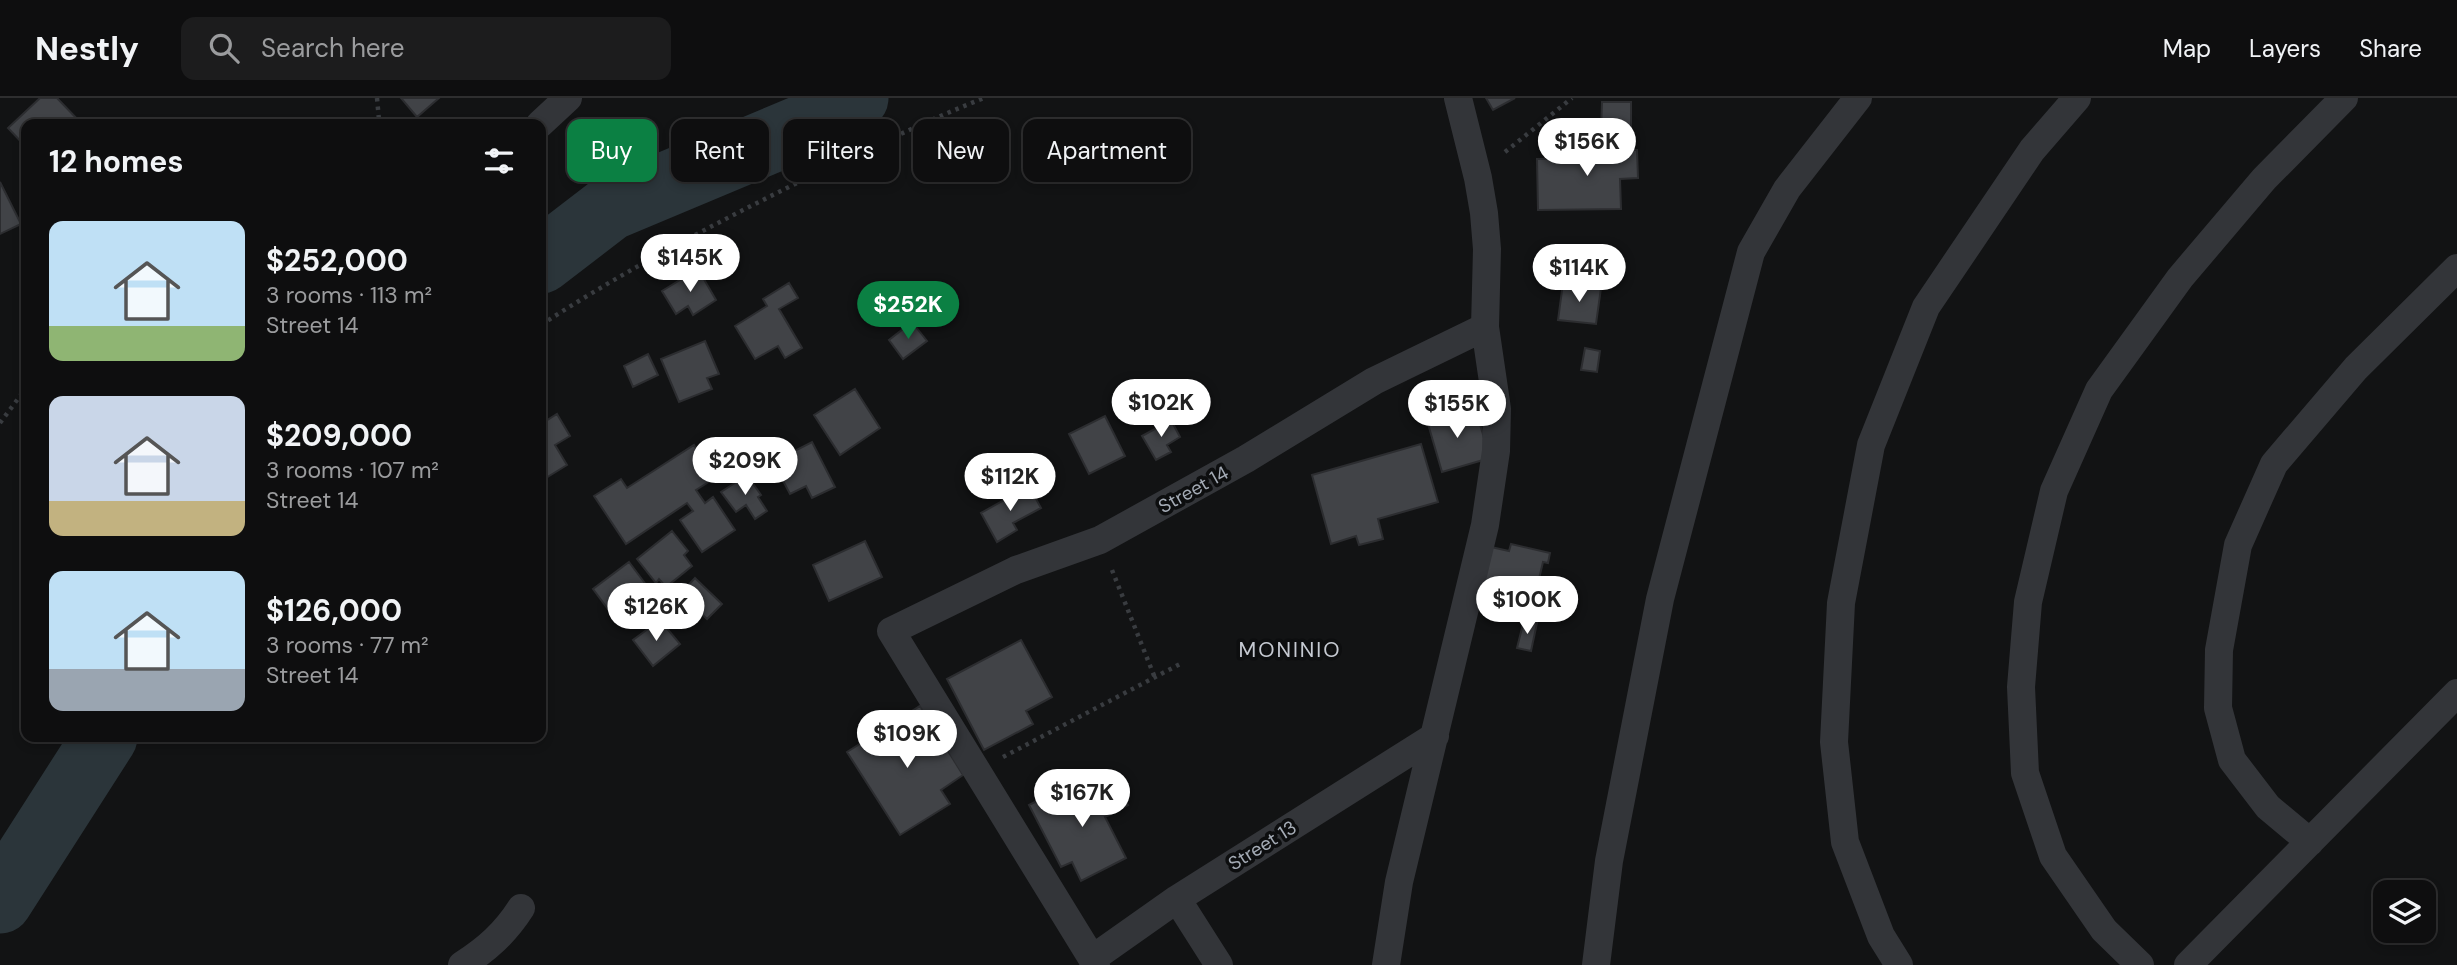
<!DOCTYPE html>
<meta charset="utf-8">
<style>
:root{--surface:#0e0e0f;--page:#1c1c1d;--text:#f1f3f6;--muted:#9b9c9e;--line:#2e2e2f;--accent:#0b8043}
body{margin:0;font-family:"DM Sans",sans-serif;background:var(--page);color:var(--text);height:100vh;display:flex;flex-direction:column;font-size:26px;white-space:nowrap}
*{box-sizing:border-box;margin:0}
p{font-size:23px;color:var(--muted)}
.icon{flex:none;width:38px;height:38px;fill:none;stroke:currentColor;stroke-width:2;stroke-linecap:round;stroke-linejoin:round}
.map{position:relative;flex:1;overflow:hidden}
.side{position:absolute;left:21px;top:21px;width:525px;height:623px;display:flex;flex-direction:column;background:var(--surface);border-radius:14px;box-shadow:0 4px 10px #0003,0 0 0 2px var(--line)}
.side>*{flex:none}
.top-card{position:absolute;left:567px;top:21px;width:665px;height:63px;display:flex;gap:14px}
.buttons{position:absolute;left:2373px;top:782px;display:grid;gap:14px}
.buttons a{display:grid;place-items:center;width:63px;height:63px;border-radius:14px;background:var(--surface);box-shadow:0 4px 10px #0003,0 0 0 2px var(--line);font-size:35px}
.price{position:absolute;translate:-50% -60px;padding:0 16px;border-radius:24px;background:#fff;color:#222;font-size:23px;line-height:46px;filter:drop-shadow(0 2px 4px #0008)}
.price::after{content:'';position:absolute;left:50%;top:42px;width:21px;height:16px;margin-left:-10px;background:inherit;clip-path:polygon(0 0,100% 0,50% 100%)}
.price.on{background:var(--accent);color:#fff}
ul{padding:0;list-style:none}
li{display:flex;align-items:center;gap:21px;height:175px;padding:0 28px}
li span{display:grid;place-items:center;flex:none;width:196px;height:140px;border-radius:14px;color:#555}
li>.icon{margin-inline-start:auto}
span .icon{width:84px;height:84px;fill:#fffc;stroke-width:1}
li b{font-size:30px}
h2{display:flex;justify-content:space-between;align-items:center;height:84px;padding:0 28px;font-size:30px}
.pill{padding:0 24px;border-radius:14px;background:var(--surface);box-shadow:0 4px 10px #0003,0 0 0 2px var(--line);font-size:24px;line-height:63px}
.pill.on{background:var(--accent);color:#fff}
header{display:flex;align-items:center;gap:42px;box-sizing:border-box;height:98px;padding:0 35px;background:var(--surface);border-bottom:2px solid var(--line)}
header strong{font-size:33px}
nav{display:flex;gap:38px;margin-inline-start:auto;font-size:24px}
.search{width:490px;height:63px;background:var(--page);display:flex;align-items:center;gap:18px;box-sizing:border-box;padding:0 24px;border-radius:14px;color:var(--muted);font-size:26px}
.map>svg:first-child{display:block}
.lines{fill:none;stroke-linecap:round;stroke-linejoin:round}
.river{stroke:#2b353a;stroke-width:65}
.building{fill:#414347;stroke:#2c2d30;stroke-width:2}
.path{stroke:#393c40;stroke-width:4.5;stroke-dasharray:3.5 5;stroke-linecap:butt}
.minor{stroke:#333539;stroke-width:28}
.labels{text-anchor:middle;stroke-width:7;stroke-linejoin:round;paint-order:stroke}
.street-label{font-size:19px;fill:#a4abb5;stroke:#0d0e0f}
.neighbourhood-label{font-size:21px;letter-spacing:2px;fill:#c5c9d1;stroke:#0d0e0f}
</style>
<header>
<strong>Nestly</strong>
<div class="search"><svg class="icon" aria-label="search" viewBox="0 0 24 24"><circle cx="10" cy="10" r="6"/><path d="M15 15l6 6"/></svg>Search here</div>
<nav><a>Map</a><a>Layers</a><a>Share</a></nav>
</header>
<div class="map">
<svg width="2457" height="867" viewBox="0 0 2457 867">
<rect width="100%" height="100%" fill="#121314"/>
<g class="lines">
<!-- river -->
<path class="river" d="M541,163L610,110L839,14L856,0
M0,803L105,639"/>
</g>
<!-- building -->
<path class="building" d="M40,0H57L82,26H26V49L8,30Z
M401,0H439L417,19Z
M1486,0H1515L1493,12Z
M1602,4H1631V36L1601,34Z
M1619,39L1620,52H1637L1638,80L1620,81L1621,111L1538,112L1537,61L1591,60V40Z
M0,84L21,126L0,136Z
M698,171L716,202L693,217L688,208L676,216L662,193Z
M789,185L798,200L779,211L802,250L785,260L778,248L755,261L735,228L767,208L763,201Z
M1563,185L1601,190L1596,226L1558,222Z
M912,224L927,243L903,261L889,242Z
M705,243L719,276L707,280L712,291L679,304L661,261Z
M1585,250L1600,253L1597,274L1581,272Z
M648,256L658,277L633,289L624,268Z
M855,291L880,330L840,357L814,317Z
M1463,309L1468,326L1479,323L1490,360L1442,374L1426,319Z
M557,316L570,338L555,347L567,367L541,383V326Z
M1105,318L1125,358L1089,376L1069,336Z
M1171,322L1180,339L1167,347L1171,354L1156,362L1142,338Z
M812,344L835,389L812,400L806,388L790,396L773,364Z
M1421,346L1438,404L1378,421L1383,441L1359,447L1356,438L1331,446L1312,377Z
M694,347L715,380L696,392L705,405L713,399L735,432L702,454L680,422L693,413L687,405L626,446L594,398L621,381L627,390Z
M747,377L761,397L758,399L767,413L755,421L746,407L736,414L721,394Z
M1029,388L1041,410L1013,425L1017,432L997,444L981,415Z
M672,433L688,453L684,457L692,468L666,489L659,481L656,485L637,461Z
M865,443L882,479L829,503L813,467Z
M1511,446L1550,455L1548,465L1543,464L1535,498L1483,485L1491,449L1509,453Z
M629,464L656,500L619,526L593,491Z
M695,480L722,506L707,521L694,509L682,522L668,509Z
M660,522L680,546L653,568L633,542Z
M1524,522L1537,525L1531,553L1517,550Z
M1021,542L1052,599L1026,613L1033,626L984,652L947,581Z
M920,608L963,677L941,692L950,706L900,737L847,654Z
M1115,683L1128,707L1105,719L1126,760L1081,783L1072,764L1061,769L1029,707L1060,691L1065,702L1073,698L1076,703Z"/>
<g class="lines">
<!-- path -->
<path class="path" d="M377,0L379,22
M1505,54L1572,0
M541,227C625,172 714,126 805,81C865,53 923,24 984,0
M0,325L26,290
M1112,472L1155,580
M1003,659L1180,566"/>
<!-- minor -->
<path class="minor" d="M540,26L568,0
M2310,744L2268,709L2232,662L2218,610L2219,552L2238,447L2274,366L2356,270L2457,170
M1177,801L1219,867
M1092,861L1177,801L1435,638
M462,867C487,851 505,835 521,810
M1096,867L891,533L1016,472L1100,442L1246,361L1374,283L1485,229
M1386,867L1399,784L1485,427L1496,353L1497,311L1485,229L1487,151L1484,115L1478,80L1458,0
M1596,867L1609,763L1660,501L1751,154L1787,91L1858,0
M1899,867L1881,838L1845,744L1834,644L1841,505L1871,347L1926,209L2032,52L2077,0
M2140,867L2104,832L2053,758L2025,675L2021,589L2028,504L2054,393L2099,292L2180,180L2264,81L2344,0
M2188,867L2457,595"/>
</g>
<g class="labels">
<!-- street labels -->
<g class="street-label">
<text transform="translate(1193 391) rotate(-29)" y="7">Street 14</text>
<text transform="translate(1262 747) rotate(-32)" y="7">Street 13</text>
</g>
<!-- neighbourhood labels -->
<g class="neighbourhood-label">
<text x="1290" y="559">MONINIO</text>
</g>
</g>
</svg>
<div class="buttons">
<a><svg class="icon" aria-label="layers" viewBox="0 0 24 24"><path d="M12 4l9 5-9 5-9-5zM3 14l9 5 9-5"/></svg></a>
</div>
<b class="price" style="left:1587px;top:80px">$156K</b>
<b class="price" style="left:690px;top:196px">$145K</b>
<b class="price" style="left:1579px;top:206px">$114K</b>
<b class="price on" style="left:908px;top:243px">$252K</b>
<b class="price" style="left:1161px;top:341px">$102K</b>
<b class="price" style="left:1457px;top:342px">$155K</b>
<b class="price" style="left:745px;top:399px">$209K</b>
<b class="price" style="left:1010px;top:415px">$112K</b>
<b class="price" style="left:1527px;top:538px">$100K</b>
<b class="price" style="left:656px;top:545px">$126K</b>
<b class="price" style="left:907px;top:672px">$109K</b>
<b class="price" style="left:1082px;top:731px">$167K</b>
<div class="top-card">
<a class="pill on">Buy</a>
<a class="pill">Rent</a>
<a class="pill">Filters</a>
<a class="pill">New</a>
<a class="pill">Apartment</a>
</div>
<section class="side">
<h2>12 homes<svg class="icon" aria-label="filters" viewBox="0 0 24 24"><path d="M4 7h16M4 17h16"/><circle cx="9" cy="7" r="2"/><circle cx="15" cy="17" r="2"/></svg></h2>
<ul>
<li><span style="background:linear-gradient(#bfe0f5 75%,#8fb573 0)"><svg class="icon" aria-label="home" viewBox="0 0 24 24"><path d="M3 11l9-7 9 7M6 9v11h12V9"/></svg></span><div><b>$252,000</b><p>3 rooms · 113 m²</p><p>Street 14</p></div></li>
<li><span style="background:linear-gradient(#c9d6e8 75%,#c2b280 0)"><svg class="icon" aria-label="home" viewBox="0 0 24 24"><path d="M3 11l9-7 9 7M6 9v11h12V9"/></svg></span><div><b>$209,000</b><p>3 rooms · 107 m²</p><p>Street 14</p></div></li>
<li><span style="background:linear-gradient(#bfe0f5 70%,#9aa5b1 0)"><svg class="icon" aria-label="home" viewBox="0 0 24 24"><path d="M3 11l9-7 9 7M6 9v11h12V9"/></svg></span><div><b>$126,000</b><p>3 rooms · 77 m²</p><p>Street 14</p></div></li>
</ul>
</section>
</div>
